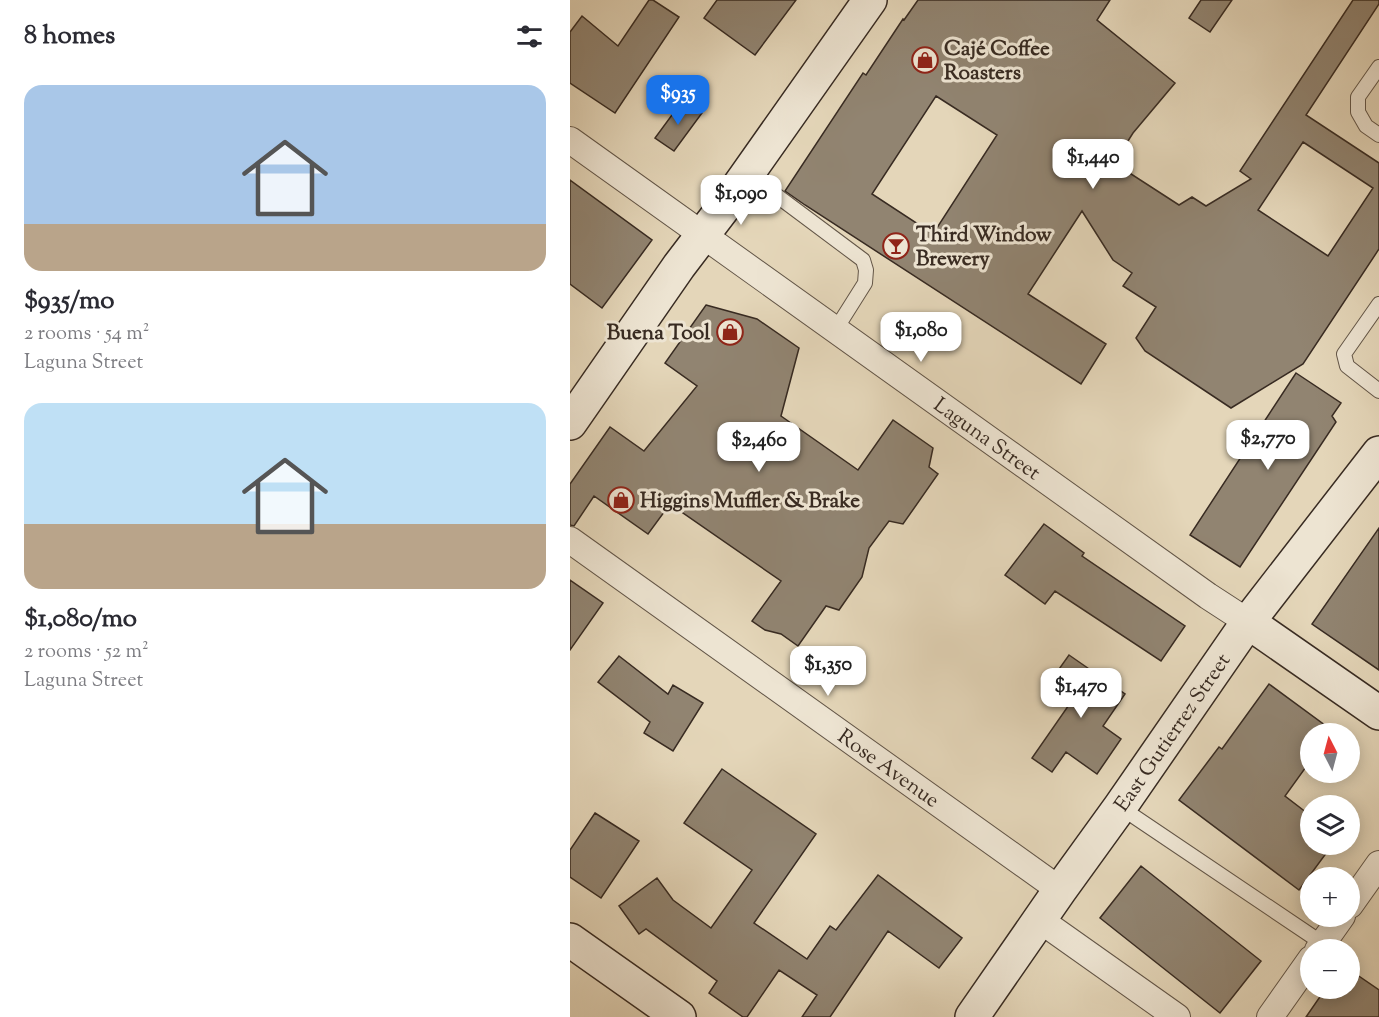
<!DOCTYPE html>
<meta charset="utf-8">
<style>
:root{--surface:#fff;--page:#f2f2f3;--text:#2b2b33;--muted:#7c7c81;--accent:#1a73e8}
body{margin:0;font-family:"Sorts Mill Goudy",serif;background:var(--page);color:var(--text);height:100vh;display:flex;flex-direction:column;font-size:22px;white-space:nowrap}
*{box-sizing:border-box;margin:0}
p{font-size:20px;color:var(--muted)}
.icon{flex:none;width:33px;height:33px;fill:none;stroke:currentColor;stroke-width:2;stroke-linecap:round;stroke-linejoin:round}
.map{position:relative;flex:1;overflow:hidden}
.drawer{display:flex;flex-direction:column;background:var(--surface);width:570px}
.drawer>*{flex:none}
.needle{width:39px;rotate:354deg}
.tools{position:absolute;left:730px;top:723px;display:grid;gap:12px}
.tools a{display:grid;place-items:center;width:60px;height:60px;border-radius:50%;background:var(--surface);box-shadow:0 3px 15px #0003;font-size:30px}
.price{position:absolute;translate:-50% -51px;padding:0 14px;border-radius:12px;background:#fff;color:#222;font-size:20px;line-height:39px;filter:drop-shadow(0 2px 3px #0008)}
.price::after{content:'';position:absolute;left:50%;top:36px;width:18px;height:14px;margin-left:-9px;background:inherit;clip-path:polygon(0 0,100% 0,50% 100%)}
.price.selected{background:var(--accent);color:#fff}
ul{padding:0;list-style:none}
li{display:grid;align-content:center;gap:12px;height:318px;padding:0 24px}
li span{display:grid;place-items:center;height:186px;border-radius:18px;color:#555}
li>.icon{margin-inline-start:auto}
span .icon{width:108px;height:108px;fill:#fffc;stroke-width:1}
li b{font-size:26px}
h2{display:flex;justify-content:space-between;align-items:center;height:72px;padding:0 24px;font-size:26px}
main{display:flex;flex:1;min-height:0}
.map>svg:first-child{display:block}
.building{fill:#918471;stroke:#382b22;stroke-width:1.5;fill-rule:evenodd}
.lines{fill:none;stroke-linecap:round;stroke-linejoin:round}
.lane-casing{stroke:#635648;stroke-width:16}
.street-casing{stroke:#635648;stroke-width:28}
.secondary-casing{stroke:#382b22;stroke-width:36}
.lane{stroke:#ede4d2;stroke-width:14}
.street{stroke:#ede4d2;stroke-width:26}
.secondary{stroke:#ede4d2;stroke-width:33}
.labels{text-anchor:middle;stroke-width:6;stroke-linejoin:round;paint-order:stroke}
.poi-label{font-size:21px;font-weight:bold;fill:#382b22;stroke:#ede4d2;text-anchor:start}
.street-label{font-size:21px;fill:#382b22;stroke:#ede4d2}
</style>
<main>
<section class="drawer">
<h2>8 homes<svg class="icon" aria-label="filters" viewBox="0 0 24 24"><path d="M4 7h16M4 17h16"/><circle cx="9" cy="7" r="2"/><circle cx="15" cy="17" r="2"/></svg></h2>
<ul>
<li><span style="background:linear-gradient(#a9c7e8 75%,#b9a48a 0)"><svg class="icon" aria-label="home" viewBox="0 0 24 24"><path d="M3 11l9-7 9 7M6 9v11h12V9"/></svg></span><div><b>$935/mo</b><p>2 rooms · 54 m²</p><p>Laguna Street</p></div></li>
<li><span style="background:linear-gradient(#bfe0f5 65%,#b9a48a 0)"><svg class="icon" aria-label="home" viewBox="0 0 24 24"><path d="M3 11l9-7 9 7M6 9v11h12V9"/></svg></span><div><b>$1,080/mo</b><p>2 rooms · 52 m²</p><p>Laguna Street</p></div></li>
</ul>
</section>
<div class="map">
<svg width="809" height="1017" viewBox="0 0 809 1017">
<rect width="100%" height="100%" fill="#e4d6b9"/>
<filter id="stains"><feTurbulence type="fractalNoise" baseFrequency=".00333" numOctaves="4"/><feColorMatrix values="0 0 0 0 .2 0 0 0 0 .09 0 0 0 0 .02 0 0 0 .5 -.17"/></filter>
<radialGradient id="worn" r=".72"><stop offset=".6" stop-color="#630" stop-opacity="0"/><stop offset="1" stop-color="#630" stop-opacity=".3"/></radialGradient>
<!-- building -->
<path class="building" d="M79,0H83L109,17L45,113L0,83V32L12,16L48,46Z
M147,0H226L185,55L134,18Z
M348,0H540L527,20L605,83L563,133L544,163L609,205L622,197L636,206L681,179L670,171L783,0H809V4L736,115L809,163V249L733,364L661,408L575,351L566,338L586,307L553,286L562,273L543,260L512,211L458,294L536,344L511,384L235,205L215,191L293,73L296,75L333,19L334,20ZM366,96L427,135L363,234L302,194ZM733,142L803,188L758,256L688,210Z
M631,0H662L640,32L619,18Z
M113,100L132,113L104,151L85,138Z
M0,180L82,240L32,308L0,284Z
M136,305L187,319L229,348L211,416L288,470L323,420L363,448L359,467L368,474L333,524L319,521L299,548L292,577L269,610L256,606L228,646L211,634L195,630L182,621L211,581L100,504L78,534L24,496L4,526L0,525V484L40,427L74,451L127,386L95,363Z
M726,373L771,403L762,416L766,422L670,567L620,535Z
M474,524L514,553L512,556L615,626L591,661L485,591L475,604L435,575Z
M809,528V670L742,624Z
M0,580L33,603L0,650Z
M499,655L555,694L533,726L551,739L527,774L496,752L482,772L462,758L501,702L477,686Z
M49,656L98,694L103,685L133,703L103,751L74,733L80,722L28,682Z
M699,684L767,734H741V760L715,796L741,816V844H763L729,890L609,800L649,747L652,749Z
M152,769L246,834L184,923L237,959L260,926L266,930L308,875L392,938L369,968L318,931L260,1017H232L247,995L209,970L177,1017H173L139,993L147,981L76,929L69,934L49,906L87,878L103,900L141,928L182,870L114,823Z
M25,813L69,841L31,898L0,877V850Z
M571,866L691,961L650,1013L530,918Z
M780,970L809,990V1017H736L756,988H780Z"/>
<g class="lines">
<!-- lane casing -->
<g class="lane-casing">
<path id="lane" d="M809,67L788,97V112L796,126L809,135
M176,176L206,195L293,260L296,270L295,283L266,329
M809,304L774,354L777,366L809,391
M550,807L752,943"/>
</g>
<!-- street casing -->
<g class="street-casing">
<g id="street">
<path id="s1" d="M0,140L638,596L678,622"/>
<path id="s2" d="M0,540L490,890"/>
<path d="M780,905L809,864"/>
<path d="M470,920L607,1017"/>
<path d="M748,950L772,916"/>
<path d="M700,1017L741,959"/>
</g>
</g>
<!-- secondary casing -->
<g class="secondary-casing">
<g id="secondary">
<path d="M0,423L109,266L154,207L300,0"/>
<path d="M678,622L809,713"/>
<path d="M0,940L109,1017"/>
<path id="s3" d="M402,1017L490,890L550,807L678,622L809,453"/>
</g>
</g>
<!-- lane -->
<use href="#lane" class="lane"/>
<!-- street -->
<use href="#street" class="street"/>
<!-- secondary -->
<use href="#secondary" class="secondary"/>
</g>
<!-- icons -->
<defs>
<g id="shop-ring" transform="scale(1.35)"><circle r="9.5" fill="#ede4d2" stroke="#8f2418" stroke-width="1.5"/><path d="M-5-2.5h2.3a2.7 3.5 0 0 1 5.4 0H5L5.5 6h-11ZM-1.5-2.5h3a1.5 2.3 0 0 0-3 0Z" fill="#8f2418"/></g>
<g id="bar-ring" transform="scale(1.35)"><circle r="9.5" fill="#ede4d2" stroke="#8f2418" stroke-width="1.5"/><path d="M-6-5H6L.8 .8V4.5H3.5V6h-7V4.5H-.8V.8Z" fill="#8f2418"/></g>
</defs>
<g fill-rule="evenodd">
<use href="#shop-ring" x="355" y="60"/>
<use href="#bar-ring" x="326" y="246"/>
<use href="#shop-ring" x="160" y="332"/>
<use href="#shop-ring" x="51" y="500"/>
</g>
<g class="labels">
<!-- poi labels -->
<g class="poi-label">
<text x="374" y="55">Cajé Coffee<tspan x="374" dy="24">Roasters</tspan></text>
<text x="346" y="241">Third Window<tspan x="346" dy="24">Brewery</tspan></text>
<text x="140" y="339" text-anchor="end">Buena Tool</text>
<text x="70" y="507">Higgins Muffler &amp; Brake</text>
</g>
<!-- street labels -->
<g class="street-label">
<text dy="7" stroke="none"><textPath href="#s1" startOffset="513">Laguna Street</textPath></text>
<text dy="7" stroke="none"><textPath href="#s3" startOffset="348">East Gutierrez Street</textPath></text>
<text dy="7" stroke="none"><textPath href="#s2" startOffset="392">Rose Avenue</textPath></text>
</g>
</g>
<rect width="100%" height="100%" filter="url(#stains)"/>
<rect width="100%" height="100%" fill="url(#worn)"/>
</svg>
<div class="tools">
<a><svg class="needle" viewBox="-14 -14 28 28"><path d="M0-13l5 13h-10z" fill="#e53935"/><path d="M0 13l5-13h-10z" fill="#7c7c81"/></svg></a>
<a><svg class="icon" aria-label="layers" viewBox="0 0 24 24"><path d="M12 4l9 5-9 5-9-5zM3 14l9 5 9-5"/></svg></a>
<a>+</a>
<a>−</a>
</div>
<b class="price selected" style="left:108px;top:126px">$935</b>
<b class="price" style="left:523px;top:190px">$1,440</b>
<b class="price" style="left:171px;top:226px">$1,090</b>
<b class="price" style="left:351px;top:363px">$1,080</b>
<b class="price" style="left:698px;top:471px">$2,770</b>
<b class="price" style="left:189px;top:473px">$2,460</b>
<b class="price" style="left:258px;top:697px">$1,350</b>
<b class="price" style="left:511px;top:719px">$1,470</b>
</div>
</main>
